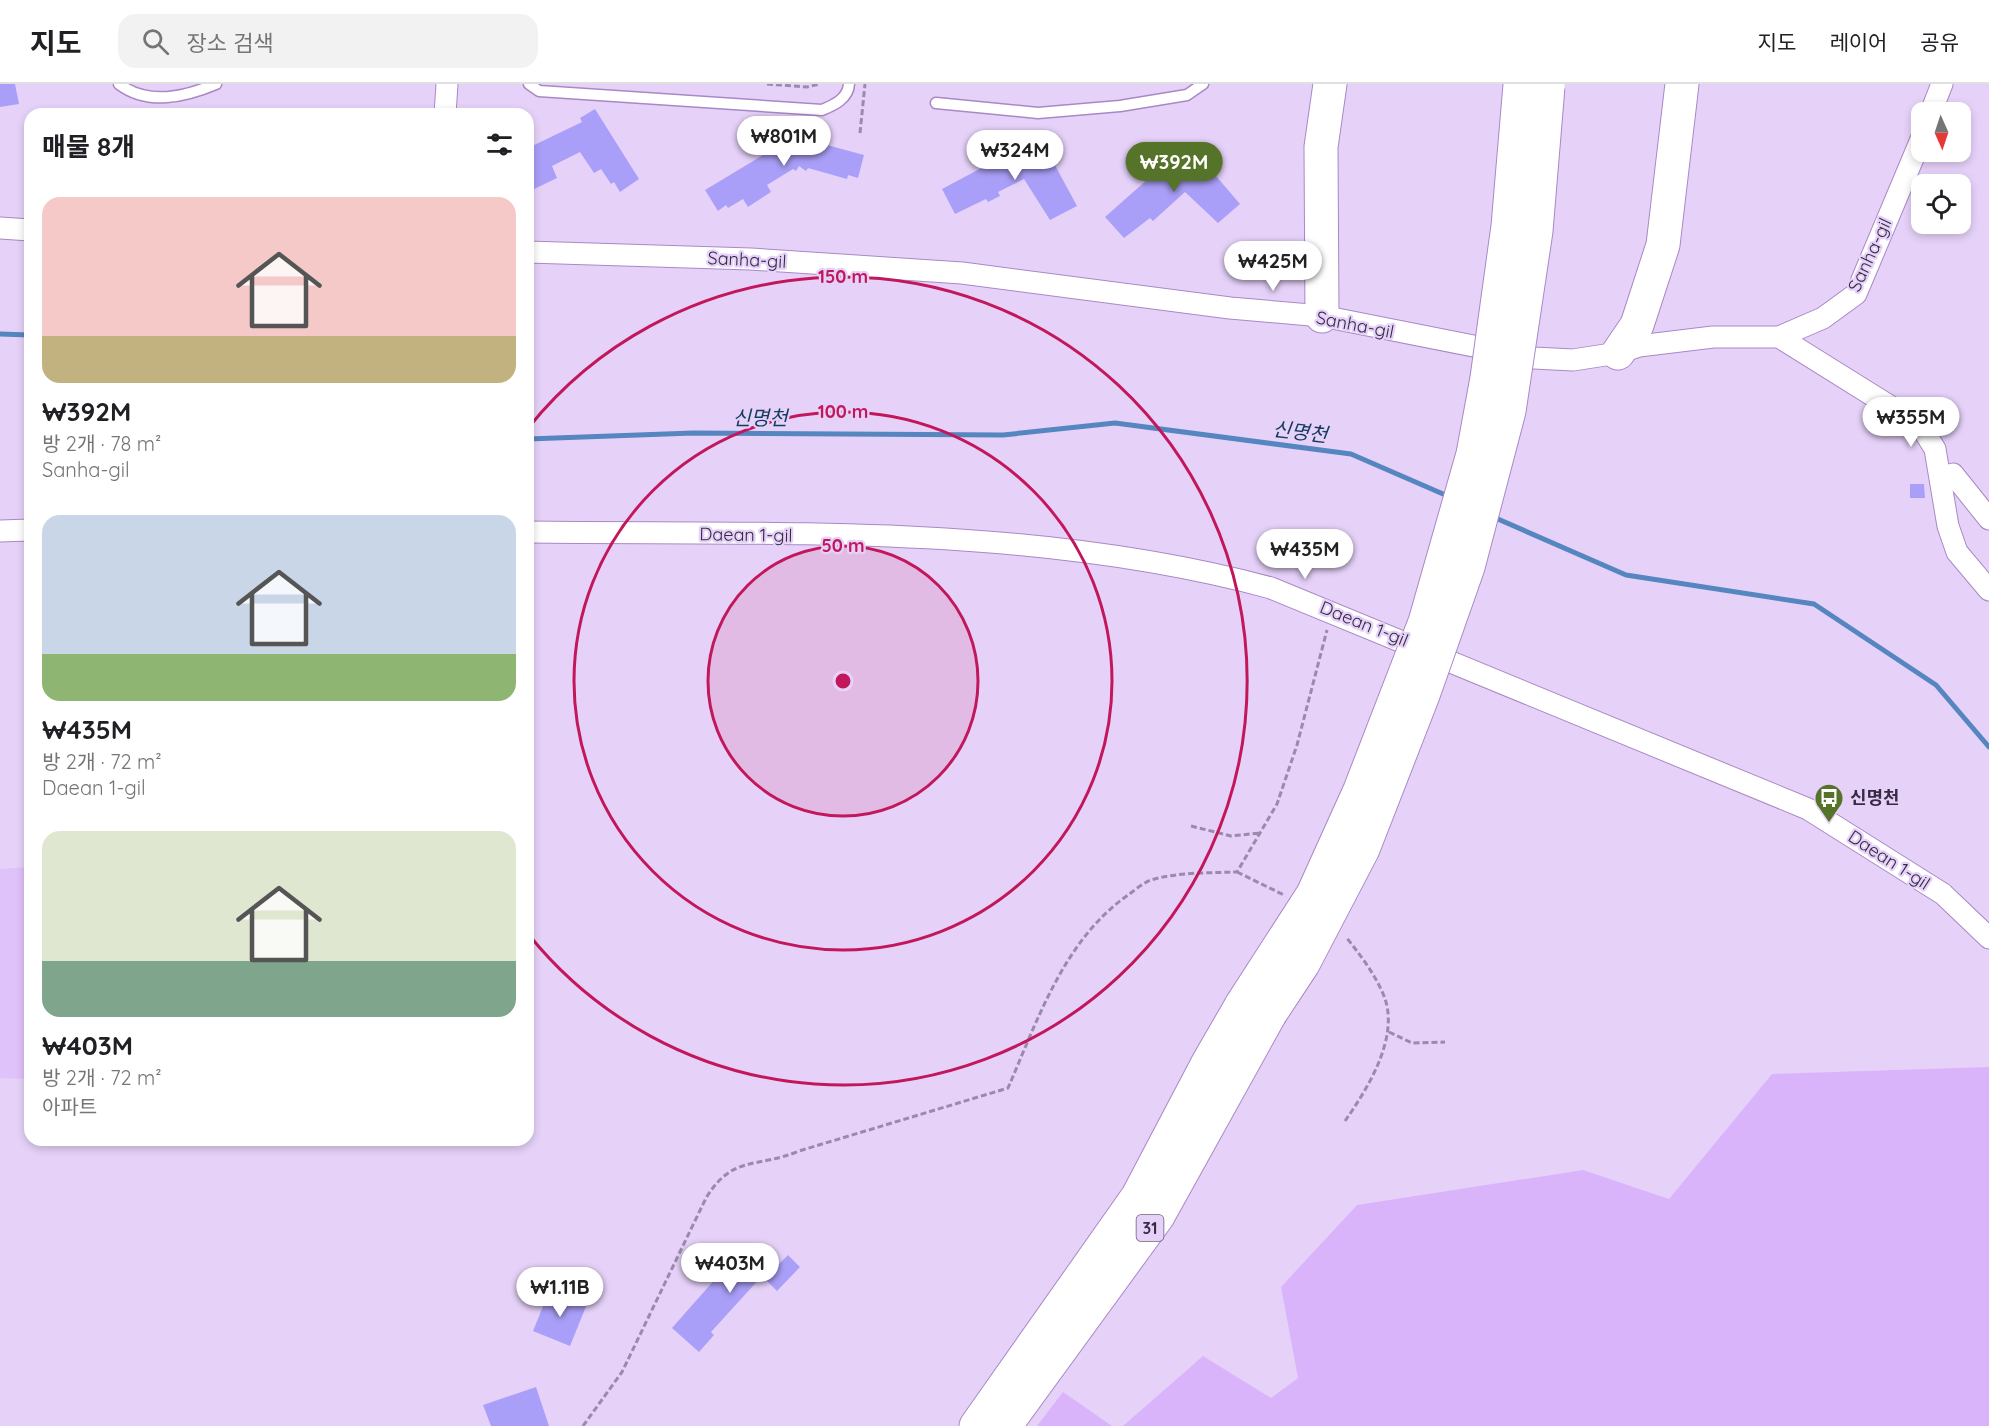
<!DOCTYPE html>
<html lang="ko">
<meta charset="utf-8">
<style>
:root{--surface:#fff;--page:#f2f2f2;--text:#202124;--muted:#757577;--line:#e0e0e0;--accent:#557329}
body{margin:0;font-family:Quicksand,"Noto Sans KR",sans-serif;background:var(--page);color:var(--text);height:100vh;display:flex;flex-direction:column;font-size:22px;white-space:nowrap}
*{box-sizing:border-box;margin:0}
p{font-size:20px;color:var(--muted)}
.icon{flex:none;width:33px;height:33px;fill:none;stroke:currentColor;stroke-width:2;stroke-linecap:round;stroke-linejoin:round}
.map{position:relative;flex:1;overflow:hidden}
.drawer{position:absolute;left:24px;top:24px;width:510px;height:1038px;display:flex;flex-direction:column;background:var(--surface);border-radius:18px;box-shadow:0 3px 9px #0003}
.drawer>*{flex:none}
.needle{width:39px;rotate:177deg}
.controls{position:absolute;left:1911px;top:18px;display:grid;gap:12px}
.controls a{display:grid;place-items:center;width:60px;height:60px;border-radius:12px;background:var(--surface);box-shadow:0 3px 9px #0003;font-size:30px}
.price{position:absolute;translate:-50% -51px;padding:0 14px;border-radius:21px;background:#fff;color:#222;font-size:20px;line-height:39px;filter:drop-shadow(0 2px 3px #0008)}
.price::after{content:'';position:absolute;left:50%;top:36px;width:18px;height:14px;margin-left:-9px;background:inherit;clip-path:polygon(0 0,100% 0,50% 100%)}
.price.current{background:var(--accent);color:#fff}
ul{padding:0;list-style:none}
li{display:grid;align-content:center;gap:12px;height:318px;padding:0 18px}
li span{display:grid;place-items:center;height:186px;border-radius:18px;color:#555}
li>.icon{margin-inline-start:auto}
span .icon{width:108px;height:108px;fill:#fffc;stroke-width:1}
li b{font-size:26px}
h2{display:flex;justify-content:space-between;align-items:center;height:72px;padding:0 18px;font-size:26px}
header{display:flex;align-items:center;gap:36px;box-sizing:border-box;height:84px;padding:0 30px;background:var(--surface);border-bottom:2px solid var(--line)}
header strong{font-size:28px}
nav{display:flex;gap:33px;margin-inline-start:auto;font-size:21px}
.search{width:420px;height:54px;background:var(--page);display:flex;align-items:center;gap:15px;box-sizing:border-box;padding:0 21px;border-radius:18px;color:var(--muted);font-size:22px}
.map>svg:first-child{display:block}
.built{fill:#e0c2fb}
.green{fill:#dab4fb}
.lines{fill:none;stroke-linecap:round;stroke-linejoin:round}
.stream{stroke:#5686bf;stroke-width:5}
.building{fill:#aa9ff8}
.service-casing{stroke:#a988c5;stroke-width:13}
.minor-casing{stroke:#a988c5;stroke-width:23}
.trunk-casing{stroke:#a988c5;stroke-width:35}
.path{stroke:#9b8aab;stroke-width:3;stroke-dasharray:6 3;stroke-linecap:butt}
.service{stroke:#fff;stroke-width:10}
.minor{stroke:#fff;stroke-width:21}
.trunk{stroke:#fff;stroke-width:33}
.trunk-bridge-casing{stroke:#a988c5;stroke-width:35;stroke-linecap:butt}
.trunk-bridge{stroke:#fff;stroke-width:33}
.ring{fill:none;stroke:#c2185b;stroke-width:3}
.labels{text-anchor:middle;stroke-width:4.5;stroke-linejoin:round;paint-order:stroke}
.shield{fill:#e6d2f9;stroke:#6c5c7a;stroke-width:1.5}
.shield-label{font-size:16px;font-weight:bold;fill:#372a43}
.street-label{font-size:18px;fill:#372a43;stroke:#e6d2f9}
.poi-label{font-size:18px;font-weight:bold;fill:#372a43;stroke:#e6d2f9;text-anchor:start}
.water-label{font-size:20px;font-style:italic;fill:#133b5d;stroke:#e6d2f9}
.centre{fill:#c2185b;stroke:#e6d2f9;stroke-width:3}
.ring-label{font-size:18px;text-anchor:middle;font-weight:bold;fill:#c2185b;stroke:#e6d2f9;stroke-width:4.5;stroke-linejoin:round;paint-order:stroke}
</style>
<header>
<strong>지도</strong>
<div class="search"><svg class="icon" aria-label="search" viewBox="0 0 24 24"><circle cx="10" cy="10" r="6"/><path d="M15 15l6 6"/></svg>장소 검색</div>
<nav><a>지도</a><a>레이어</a><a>공유</a></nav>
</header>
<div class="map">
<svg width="1989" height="1342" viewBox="0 0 1989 1342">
<rect width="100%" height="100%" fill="#e6d2f9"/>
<!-- built -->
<path class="built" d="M30,783V995L0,994V785Z"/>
<!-- green -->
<path class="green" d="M1989,983V1342H1123L1203,1272L1271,1314L1298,1294L1281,1203L1357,1121L1583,1086L1669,1115L1772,990Z
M1063,1308L1112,1342H1037Z"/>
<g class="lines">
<!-- stream -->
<path class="stream" d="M0,250L30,251
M528,355L693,349L1003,351L1115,339L1351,370L1450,413
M1491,432L1626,491L1814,520L1936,601L1989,663"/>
</g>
<!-- building -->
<path class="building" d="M0,0H15L19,20L0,23Z
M595,25L639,95L620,108L614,98L611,100L601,85L594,89L580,68L552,82L557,94L528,108V64L582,38L580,34Z
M793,34L827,61L864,71L858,94L848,91L847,95L808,84L806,87L799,82L796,87L793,85L767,101L771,108L748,123L743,115L728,124L726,121L718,127L705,106L775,64L785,51L782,48Z
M1032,57L1039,61L1043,59L1077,122L1050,136L1024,95L998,108L1000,112L988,118L986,115L955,130L942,105Z
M1183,64L1189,67L1192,64L1240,120L1218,139L1185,108L1153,137L1150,134L1124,154L1105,133Z
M1910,400H1924L1925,414H1910Z
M747,1159L775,1184L788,1171L800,1183L777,1207L762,1192L711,1248L714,1251L699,1268L672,1244Z
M550,1205L587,1220L570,1262L533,1247Z
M536,1303L549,1342H491L483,1321Z"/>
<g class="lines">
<!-- service casing -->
<g class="service-casing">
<path id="service" d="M119,0C148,22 185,13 216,0
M529,0L539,7L822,26C834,21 848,15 849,0
M936,19L1038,29L1120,22L1187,11L1203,0"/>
</g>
<!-- minor casing -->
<g class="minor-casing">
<path id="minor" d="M1931,28L1942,0
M445,30L447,0
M0,144L30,146
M528,168L751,175L962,189L1230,224L1322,232L1534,274L1573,276L1618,269L1639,262L1713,253H1779L1823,234L1856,210L1922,53
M1779,253L1920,341L1935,365L1948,442L1957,468L1989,506
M1953,390L1989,435
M0,447L30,446
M528,448C776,451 1030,439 1271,504L1808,725L1943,810L1989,854"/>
</g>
<!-- trunk casing -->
<g class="trunk-casing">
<path id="trunk" d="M1322,232L1321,63L1330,0
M1618,269L1637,241L1663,161L1682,0
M976,1342L1138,1112L1209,977L1242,920
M1005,1342L1158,1132L1270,930"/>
</g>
<!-- path -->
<path class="path" d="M767,0L807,3L820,0
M860,49L865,0
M1191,742L1231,752L1260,749
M1237,788L1284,811
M1389,948L1412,959L1445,958
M1345,1037C1368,1004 1400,953 1384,912C1375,890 1361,872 1346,853
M583,1342L622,1288L706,1114C733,1070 756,1085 799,1067L1008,1004C1038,935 1064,856 1128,811C1135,806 1143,799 1151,796C1178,788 1209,789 1237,788L1277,720L1297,661L1327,546"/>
<!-- service -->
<use href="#service" class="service"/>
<!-- minor -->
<use href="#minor" class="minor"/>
<!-- trunk -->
<use href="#trunk" class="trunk"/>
<!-- trunk-bridge casing -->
<g class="trunk-bridge-casing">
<path id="trunk-bridge" d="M1242,920L1313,810L1360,706L1425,538L1473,370L1487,294L1508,142L1520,1
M1270,930L1303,880L1363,765L1423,611L1468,483L1509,327L1536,147L1548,3"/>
</g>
<!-- trunk-bridge -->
<use href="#trunk-bridge" class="trunk-bridge"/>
</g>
<!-- distance rings -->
<circle cx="843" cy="597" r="135" fill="#c2185b" fill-opacity=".12"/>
<g class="ring">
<circle cx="843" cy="597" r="135"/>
<circle cx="843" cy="597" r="269"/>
<path d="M529 343A404 404 0 1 1 529 851"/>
</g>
<!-- icons -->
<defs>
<g id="bus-pin" transform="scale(1.5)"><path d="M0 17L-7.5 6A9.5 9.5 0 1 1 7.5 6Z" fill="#557329" stroke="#e6d2f9"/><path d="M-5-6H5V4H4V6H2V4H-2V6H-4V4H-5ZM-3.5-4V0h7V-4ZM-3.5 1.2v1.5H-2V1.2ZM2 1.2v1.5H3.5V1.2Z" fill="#fff"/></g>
</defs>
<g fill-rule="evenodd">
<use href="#bus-pin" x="1829" y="714"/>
</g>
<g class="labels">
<!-- shield labels -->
<rect class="shield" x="1136.5" y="1131" width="27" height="26" rx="4.5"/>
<g class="shield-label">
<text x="1150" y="1150">31</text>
</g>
<!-- street labels -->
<g class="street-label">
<text transform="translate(1870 171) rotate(-65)" y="6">Sanha-gil</text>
<text transform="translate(747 176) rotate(3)" y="6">Sanha-gil</text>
<text transform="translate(1355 241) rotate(11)" y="6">Sanha-gil</text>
<text transform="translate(746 451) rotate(1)" y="6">Daean 1-gil</text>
<text transform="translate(1364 540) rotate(22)" y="6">Daean 1-gil</text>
<text transform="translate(1889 776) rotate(33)" y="6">Daean 1-gil</text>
</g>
<!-- poi labels -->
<g class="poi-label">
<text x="1850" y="720">신명천</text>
</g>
<!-- water labels -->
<g class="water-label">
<text x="760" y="341">신명천</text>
<text transform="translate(1300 348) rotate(7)" y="7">신명천</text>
</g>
</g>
<circle cx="843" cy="597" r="9" class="centre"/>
<g class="ring-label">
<text x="843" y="199">150 m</text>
<text x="843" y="334">100 m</text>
<text x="843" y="468">50 m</text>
</g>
</svg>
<div class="controls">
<a><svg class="needle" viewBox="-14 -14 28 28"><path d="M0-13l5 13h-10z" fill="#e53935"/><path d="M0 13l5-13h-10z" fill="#757577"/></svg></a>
<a><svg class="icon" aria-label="locate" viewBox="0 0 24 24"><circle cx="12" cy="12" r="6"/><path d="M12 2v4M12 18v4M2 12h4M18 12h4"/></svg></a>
</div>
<b class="price" style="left:784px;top:83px">₩801M</b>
<b class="price" style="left:1015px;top:97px">₩324M</b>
<b class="price current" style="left:1174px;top:109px">₩392M</b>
<b class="price" style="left:1273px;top:208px">₩425M</b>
<b class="price" style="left:1911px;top:364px">₩355M</b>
<b class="price" style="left:1305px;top:496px">₩435M</b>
<b class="price" style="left:730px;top:1210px">₩403M</b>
<b class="price" style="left:560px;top:1234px">₩1.11B</b>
<section class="drawer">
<h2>매물 8개<svg class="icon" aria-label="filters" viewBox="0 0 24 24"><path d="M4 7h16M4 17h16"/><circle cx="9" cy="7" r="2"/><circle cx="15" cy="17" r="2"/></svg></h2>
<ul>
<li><span style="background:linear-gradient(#f6c9c9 75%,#c2b280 0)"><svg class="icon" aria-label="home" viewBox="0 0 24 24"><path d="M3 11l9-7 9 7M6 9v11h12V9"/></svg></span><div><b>₩392M</b><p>방 2개 · 78 m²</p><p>Sanha-gil</p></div></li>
<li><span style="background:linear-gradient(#c9d6e8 75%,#8fb573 0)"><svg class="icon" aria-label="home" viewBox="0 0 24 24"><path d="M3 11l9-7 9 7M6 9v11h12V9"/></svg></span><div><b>₩435M</b><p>방 2개 · 72 m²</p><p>Daean 1-gil</p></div></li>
<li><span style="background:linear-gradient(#dfe7d0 70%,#7fa58c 0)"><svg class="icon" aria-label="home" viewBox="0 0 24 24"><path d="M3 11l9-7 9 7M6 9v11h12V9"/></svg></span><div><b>₩403M</b><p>방 2개 · 72 m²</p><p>아파트</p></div></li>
</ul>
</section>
</div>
